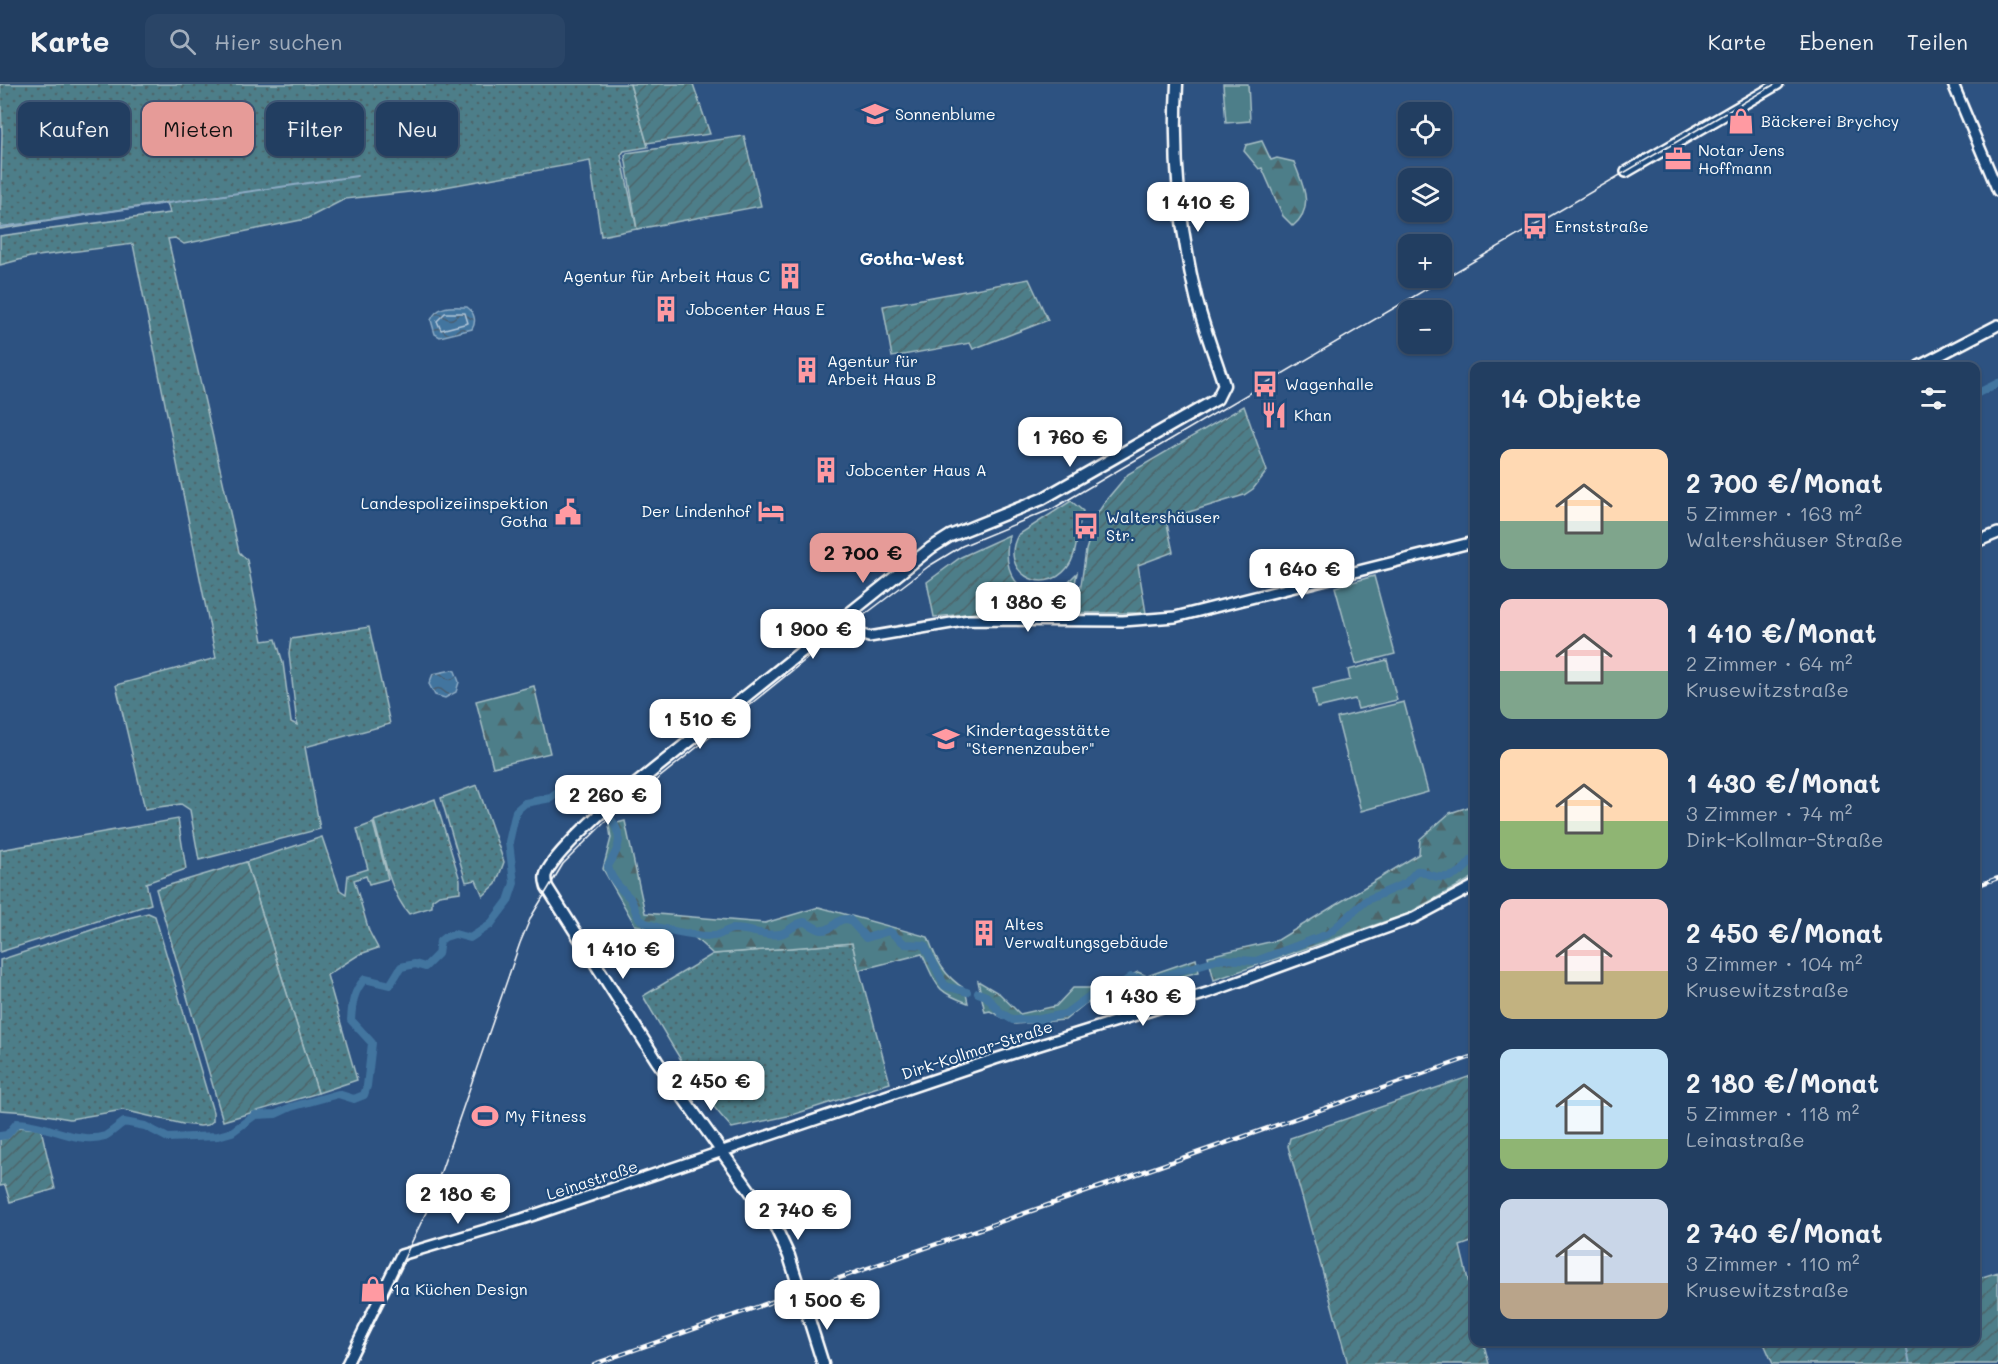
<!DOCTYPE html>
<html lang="de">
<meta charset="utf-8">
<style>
:root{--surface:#223e61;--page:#2a4567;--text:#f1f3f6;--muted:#a2aebd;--line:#3f5776;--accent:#e69b98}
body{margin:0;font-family:Mali,sans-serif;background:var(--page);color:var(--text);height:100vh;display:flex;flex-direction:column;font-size:22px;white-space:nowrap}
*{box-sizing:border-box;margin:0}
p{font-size:20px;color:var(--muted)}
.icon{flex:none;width:33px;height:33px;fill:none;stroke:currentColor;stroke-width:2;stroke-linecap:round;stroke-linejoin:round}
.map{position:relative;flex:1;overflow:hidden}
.sheet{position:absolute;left:1470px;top:278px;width:510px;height:984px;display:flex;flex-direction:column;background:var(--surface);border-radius:12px;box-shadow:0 2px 4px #0004,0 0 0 2px var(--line)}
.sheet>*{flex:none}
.guide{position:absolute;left:18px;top:18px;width:570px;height:54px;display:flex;gap:12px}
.controls{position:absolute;left:1398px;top:18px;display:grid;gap:12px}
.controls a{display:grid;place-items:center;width:54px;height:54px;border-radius:12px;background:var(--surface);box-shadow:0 2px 4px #0004,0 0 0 2px var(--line);font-size:30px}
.price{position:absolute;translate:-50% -51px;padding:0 14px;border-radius:12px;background:#fff;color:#222;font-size:20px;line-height:39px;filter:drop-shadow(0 2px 3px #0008)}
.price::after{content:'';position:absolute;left:50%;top:36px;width:18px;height:14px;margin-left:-9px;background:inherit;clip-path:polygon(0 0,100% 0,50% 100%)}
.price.current{background:var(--accent);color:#111}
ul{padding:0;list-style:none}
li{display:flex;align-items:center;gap:18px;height:150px;padding:0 30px}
li span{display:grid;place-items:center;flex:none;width:168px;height:120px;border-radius:12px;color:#555}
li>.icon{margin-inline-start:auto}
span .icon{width:72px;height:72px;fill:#fffc;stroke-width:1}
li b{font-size:26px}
h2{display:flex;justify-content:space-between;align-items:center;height:72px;padding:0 30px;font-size:26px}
.tag{padding:0 21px;border-radius:12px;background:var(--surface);box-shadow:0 2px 4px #0004,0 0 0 2px var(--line);font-size:21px;line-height:54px}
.tag.current{background:var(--accent);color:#111}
header{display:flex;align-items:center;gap:36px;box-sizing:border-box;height:84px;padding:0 30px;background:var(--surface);border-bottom:2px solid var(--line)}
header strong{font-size:28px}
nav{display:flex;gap:33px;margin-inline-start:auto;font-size:21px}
.search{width:420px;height:54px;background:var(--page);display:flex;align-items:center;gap:15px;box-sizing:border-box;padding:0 21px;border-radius:12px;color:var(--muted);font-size:22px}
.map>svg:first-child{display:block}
.grass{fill:url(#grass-dots);stroke:#a6bec4;stroke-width:1.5}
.forest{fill:url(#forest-firs);stroke:#a6bec4;stroke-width:1.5}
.park{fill:#4e7e89;stroke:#a6bec4;stroke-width:1.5}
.garden{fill:url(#garden-furrows);stroke:#a6bec4;stroke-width:1.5}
.water{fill:url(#water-waves);stroke:#8eacc5;stroke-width:1.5}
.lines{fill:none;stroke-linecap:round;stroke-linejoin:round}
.shore{stroke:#b3c7d9;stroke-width:1.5}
.stream{stroke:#8eacc5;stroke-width:2}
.canal{stroke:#42749f;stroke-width:8}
.tertiary-casing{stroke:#fff;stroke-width:14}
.secondary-casing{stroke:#fff;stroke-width:15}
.tertiary{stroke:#1f4a7a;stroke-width:9}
.secondary{stroke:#1f4a7a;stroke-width:10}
.tram{stroke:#fff;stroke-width:1.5}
.rail-casing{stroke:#fff;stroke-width:4.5}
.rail{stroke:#1f4a7a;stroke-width:2;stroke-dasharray:7;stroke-linecap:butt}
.labels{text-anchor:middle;stroke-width:4.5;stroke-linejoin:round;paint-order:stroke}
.poi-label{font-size:16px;fill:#fff;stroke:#1f4a7a;text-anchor:start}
.street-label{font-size:16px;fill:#fff;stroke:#1f4a7a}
.neighbourhood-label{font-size:18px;font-weight:bold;fill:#fff;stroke:#1f4a7a}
</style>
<header>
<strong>Karte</strong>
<div class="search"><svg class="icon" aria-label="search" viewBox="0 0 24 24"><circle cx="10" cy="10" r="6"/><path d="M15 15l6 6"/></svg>Hier suchen</div>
<nav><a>Karte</a><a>Ebenen</a><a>Teilen</a></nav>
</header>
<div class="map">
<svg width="1998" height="1280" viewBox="0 0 1998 1280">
<defs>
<pattern id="grass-dots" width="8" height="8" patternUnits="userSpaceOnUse" patternTransform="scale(1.5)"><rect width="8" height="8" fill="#4e7e89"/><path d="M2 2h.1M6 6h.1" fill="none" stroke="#4d656a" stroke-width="1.8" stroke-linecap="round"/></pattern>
<pattern id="forest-firs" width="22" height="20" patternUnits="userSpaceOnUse" patternTransform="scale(1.5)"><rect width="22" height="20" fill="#4e7e89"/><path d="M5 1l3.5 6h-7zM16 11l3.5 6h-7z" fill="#4d656a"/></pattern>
<pattern id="garden-furrows" width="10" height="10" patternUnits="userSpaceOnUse" patternTransform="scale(1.5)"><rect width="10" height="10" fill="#4e7e89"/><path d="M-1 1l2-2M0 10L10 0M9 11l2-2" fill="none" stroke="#4d656a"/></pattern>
<pattern id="water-waves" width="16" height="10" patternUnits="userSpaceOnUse" patternTransform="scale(1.5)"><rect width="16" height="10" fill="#42749f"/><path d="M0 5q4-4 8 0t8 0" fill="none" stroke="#485e71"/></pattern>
</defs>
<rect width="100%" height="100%" fill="#2d5281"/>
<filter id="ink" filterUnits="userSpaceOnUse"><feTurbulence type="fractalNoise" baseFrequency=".0167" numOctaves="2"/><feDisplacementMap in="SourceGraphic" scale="12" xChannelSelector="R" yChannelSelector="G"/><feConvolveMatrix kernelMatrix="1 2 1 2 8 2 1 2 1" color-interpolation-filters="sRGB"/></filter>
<g filter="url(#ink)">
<!-- grass -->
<path class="grass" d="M0,0H630L648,63L624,67L621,71L637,145L601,152L590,77L428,106L345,115L306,135L184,160L175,154L168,155L239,468L247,476L263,557L276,555L283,579L291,638L297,641L289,569L291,555L369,543L390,640L305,663L320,745L199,776L190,726L181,720L145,725L116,601L216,574L133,160L30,173L0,181V152L170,129L167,118L0,145L2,49Z
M1071,417L1083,427C1076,445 1079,469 1067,484C1043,514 998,487 1018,451Z
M477,701L504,778L496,800L483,812L476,796L466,798L441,714Z
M435,715L460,796V808L439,811L432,816V823L409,830C388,806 383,767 374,737Z
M178,735L186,785L146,799L151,820L0,868V766Z
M373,739L388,795L369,800L366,792L354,796L369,847L378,864L360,870L327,891L357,996L318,1009L246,778L322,753L340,806L346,810L348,791L368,785L357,745Z
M148,829L155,832L213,1028V1037L208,1041L200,1042L183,1040L123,1026L70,1035L28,1028L0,1026V876L128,834Z
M852,859L890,999L792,1031L732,1044C695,1004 670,958 643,912L713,870Z"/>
<!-- forest -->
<path class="forest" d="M1262,57L1271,76L1277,74L1294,78C1302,100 1316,123 1293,142L1283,132L1262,84L1259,85L1244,67L1246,61Z
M534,602L550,669L493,683L476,617Z
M1474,721V793L1407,830L1214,896L1208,872L1278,856L1419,770L1420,755L1450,729Z
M625,737L645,829L765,839L819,823L928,853C936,876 944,892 965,905L968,919C934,907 937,901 922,870L859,886L852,859L713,870L694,853L635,841L603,785L611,754L609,741Z
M1196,875L1199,888L1151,900L1128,899L1115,910L1086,919L1065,936L1015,940L990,927L985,928L978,897L1000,910L1020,930L1056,922L1073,904H1104L1138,888L1147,892Z"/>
<!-- park -->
<path class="park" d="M1223,0H1248L1250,37L1226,39Z
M1374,492L1395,570L1356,580L1335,503Z
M1387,576L1397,616L1358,625L1355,615L1317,624L1313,605L1350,596L1348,586Z
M1404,618L1428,708L1361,727L1337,634Z"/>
<!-- garden -->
<path class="garden" d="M630,0H693L710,50L647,59Z
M744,52L761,122L637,145L625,72L627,69Z
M1029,195L1048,236L973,265L970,259L892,273L883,222Z
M1244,322L1267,387L1253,405L1244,411L1166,435L1173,468L1138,481L1146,529H1077L1086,466L1097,430L1107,415L1128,390Z
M1009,451C1002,487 1016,519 1059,504C1065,502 1072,494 1077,489L1069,530L977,529L934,533L927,498L961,473Z
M246,778L318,1009L223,1037L156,805Z
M1474,991V1157L1460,1162L1474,1221V1257H1483L1489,1280H1348L1288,1062L1290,1054Z
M18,1043L41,1045L55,1105L10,1118L5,1101L0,1102V1055L8,1054Z
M1998,1188V1280H1773L1763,1257H1976V1195Z"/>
<!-- water -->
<path class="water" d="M467,223C474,228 477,237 472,245L440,253L435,250L431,236C438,220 452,223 467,223Z
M452,586L455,587L459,598L456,608L445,614L435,611L429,600L433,590Z"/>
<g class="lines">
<!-- shore -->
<path class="shore" d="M445,229H465L468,239L441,246L437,237Z"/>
<!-- stream -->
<path class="stream" d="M28,139L357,92
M0,143L23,140
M1905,1257L1910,1280"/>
<!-- canal -->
<path class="canal" d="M1976,310L1998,299
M608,731C624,751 621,762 608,782C610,794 620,804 628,812C635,818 634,830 641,836C650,844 700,853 713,852C722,852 726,844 735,845C750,845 765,853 780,850C790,848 794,839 804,838C810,839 816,846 822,846C834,847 834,834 849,835L866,854L889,847L905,860L924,861L945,902L967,908
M978,909L986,912L1001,929L1013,936L1040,935L1065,930L1091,911L1111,908L1131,893L1150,896L1220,875L1256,877L1328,850L1367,816L1406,799L1417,787C1423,786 1424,789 1430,791C1451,798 1463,789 1474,773
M0,1052L7,1051L17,1039C45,1039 77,1061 105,1052C111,1049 118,1042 124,1038L145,1042L168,1054L218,1052L232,1048L255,1031L276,1030L291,1023L338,1010L354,1015L364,1011L367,1002L372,959L351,936C352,921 353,907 365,895L390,901L401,883L415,880L425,883L438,870L440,857L445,853L455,850L470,854L490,841L508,817L514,799L509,758L516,727L525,719L551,714L569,699H578L596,718"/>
<!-- tertiary casing -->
<g class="tertiary-casing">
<path id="tertiary" d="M1953,0L1998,107
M1626,88L1778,0
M1919,282L1998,241
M1976,458L1998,449
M840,536L853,548L869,553L969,536L1123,537L1175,533L1474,458
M347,1280L401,1171L522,1135L995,975L1210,908L1414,834L1474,802"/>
</g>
<!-- secondary casing -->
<g class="secondary-casing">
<path id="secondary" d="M823,1280L789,1172L775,1142L657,977L547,803C546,799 544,795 546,790C552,773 592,737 606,724L931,464L950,452L1042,415L1217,315L1224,301C1215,272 1203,243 1196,213C1179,143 1173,72 1177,0"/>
</g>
<!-- tertiary -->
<use href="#tertiary" class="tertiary"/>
<!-- secondary -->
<use href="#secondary" class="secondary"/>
<!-- tram -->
<path class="tram" d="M429,1122L520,859L531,833L563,780L608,735L814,569L929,482L962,462L1054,424L1775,0
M353,1280L432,1116"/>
<!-- rail casing -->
<g class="rail-casing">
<path id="rail" d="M1976,802L1998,794
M594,1280L1474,972"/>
</g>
<!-- rail -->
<use href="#rail" class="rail"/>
</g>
</g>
<!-- icons -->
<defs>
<g id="school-bare" transform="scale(2.07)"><path d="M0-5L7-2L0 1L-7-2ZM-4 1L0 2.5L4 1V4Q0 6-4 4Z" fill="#ff9aa2" stroke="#1f4a7a" stroke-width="2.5" paint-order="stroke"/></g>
<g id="shop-bare" transform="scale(2.07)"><path d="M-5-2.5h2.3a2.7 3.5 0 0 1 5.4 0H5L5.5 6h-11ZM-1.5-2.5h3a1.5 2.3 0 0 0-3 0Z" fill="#ff9aa2" stroke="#1f4a7a" stroke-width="2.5" paint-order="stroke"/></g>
<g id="office-bare" transform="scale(2.07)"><path d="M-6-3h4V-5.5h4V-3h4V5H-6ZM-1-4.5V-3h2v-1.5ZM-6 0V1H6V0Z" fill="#ff9aa2" stroke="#1f4a7a" stroke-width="2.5" paint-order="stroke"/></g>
<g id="bus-bare" transform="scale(2.07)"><path d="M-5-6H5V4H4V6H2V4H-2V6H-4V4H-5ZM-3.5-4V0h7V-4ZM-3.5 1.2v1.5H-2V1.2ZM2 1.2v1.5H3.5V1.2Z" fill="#ff9aa2" stroke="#1f4a7a" stroke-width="2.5" paint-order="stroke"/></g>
<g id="building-bare" transform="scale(2.07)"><path d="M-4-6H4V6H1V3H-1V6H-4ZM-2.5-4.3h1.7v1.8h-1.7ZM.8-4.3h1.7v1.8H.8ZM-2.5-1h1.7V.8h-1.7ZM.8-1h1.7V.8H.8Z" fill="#ff9aa2" stroke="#1f4a7a" stroke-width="2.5" paint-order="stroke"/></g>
<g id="restaurant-bare" transform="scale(2.07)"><path d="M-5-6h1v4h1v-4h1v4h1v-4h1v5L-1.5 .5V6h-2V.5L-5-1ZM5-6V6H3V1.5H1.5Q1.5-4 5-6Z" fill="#ff9aa2" stroke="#1f4a7a" stroke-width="2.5" paint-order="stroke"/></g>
<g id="hotel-bare" transform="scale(2.07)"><path d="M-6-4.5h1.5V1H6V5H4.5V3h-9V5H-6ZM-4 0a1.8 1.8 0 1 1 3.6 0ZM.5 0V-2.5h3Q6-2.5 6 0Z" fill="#ff9aa2" stroke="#1f4a7a" stroke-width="2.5" paint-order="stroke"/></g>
<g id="civic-bare" transform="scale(2.07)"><path d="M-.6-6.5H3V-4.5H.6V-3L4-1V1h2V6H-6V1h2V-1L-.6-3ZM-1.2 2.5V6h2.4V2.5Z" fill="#ff9aa2" stroke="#1f4a7a" stroke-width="2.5" paint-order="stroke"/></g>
<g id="stadium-bare" transform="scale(2.07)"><path d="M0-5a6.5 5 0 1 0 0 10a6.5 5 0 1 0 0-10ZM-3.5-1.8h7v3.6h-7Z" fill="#ff9aa2" stroke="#1f4a7a" stroke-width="2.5" paint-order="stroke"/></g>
</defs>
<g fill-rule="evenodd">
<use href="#school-bare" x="875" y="30"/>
<use href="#shop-bare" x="1741" y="37"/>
<use href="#office-bare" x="1678" y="75"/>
<use href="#bus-bare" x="1535" y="142"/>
<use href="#building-bare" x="790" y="192"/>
<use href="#building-bare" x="666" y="225"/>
<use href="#building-bare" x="807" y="286"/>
<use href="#bus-bare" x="1265" y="300"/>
<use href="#restaurant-bare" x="1274" y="331"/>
<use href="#building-bare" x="826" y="386"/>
<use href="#hotel-bare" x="771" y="427"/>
<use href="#civic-bare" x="568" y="428"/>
<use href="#bus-bare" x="1086" y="442"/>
<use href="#school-bare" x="946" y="655"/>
<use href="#building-bare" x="984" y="849"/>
<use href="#stadium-bare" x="485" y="1032"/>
<use href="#shop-bare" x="373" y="1205"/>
</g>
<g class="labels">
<!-- poi labels -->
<g class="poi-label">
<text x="895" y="36">Sonnenblume</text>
<text x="1761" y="43">Bäckerei Brychcy</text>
<text x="1698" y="72">Notar Jens<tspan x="1698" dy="18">Hoffmann</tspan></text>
<text x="1555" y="148">Ernststraße</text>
<text x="770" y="198" text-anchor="end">Agentur für Arbeit Haus C</text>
<text x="686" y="231">Jobcenter Haus E</text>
<text x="827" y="283">Agentur für<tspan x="827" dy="18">Arbeit Haus B</tspan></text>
<text x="1285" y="306">Wagenhalle</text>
<text x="1294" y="337">Khan</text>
<text x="846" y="392">Jobcenter Haus A</text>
<text x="548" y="425" text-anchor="end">Landespolizeiinspektion<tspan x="548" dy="18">Gotha</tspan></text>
<text x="751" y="433" text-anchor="end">Der Lindenhof</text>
<text x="1106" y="439">Waltershäuser<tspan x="1106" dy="18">Str.</tspan></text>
<text x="966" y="652">Kindertagesstätte<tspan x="966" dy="18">"Sternenzauber"</tspan></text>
<text x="1004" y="846">Altes<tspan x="1004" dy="18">Verwaltungsgebäude</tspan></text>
<text x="505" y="1038">My Fitness</text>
<text x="393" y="1211">1a Küchen Design</text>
</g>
<!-- street labels -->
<g class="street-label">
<text transform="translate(977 966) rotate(-18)" y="6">Dirk-Kollmar-Straße</text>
<text transform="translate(592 1096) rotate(-18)" y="6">Leinastraße</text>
</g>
<!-- neighbourhood labels -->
<g class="neighbourhood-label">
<text x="912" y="181">Gotha-West</text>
</g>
</g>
</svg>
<div class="controls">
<a><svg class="icon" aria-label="locate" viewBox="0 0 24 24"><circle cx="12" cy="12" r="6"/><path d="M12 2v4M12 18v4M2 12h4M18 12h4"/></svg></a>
<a><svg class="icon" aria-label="layers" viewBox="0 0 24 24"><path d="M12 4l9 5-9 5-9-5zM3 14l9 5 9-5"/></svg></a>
<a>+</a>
<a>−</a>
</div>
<b class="price" style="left:1198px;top:149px">1 410 €</b>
<b class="price" style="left:1070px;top:384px">1 760 €</b>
<b class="price current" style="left:863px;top:500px">2 700 €</b>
<b class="price" style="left:1302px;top:516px">1 640 €</b>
<b class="price" style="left:1028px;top:549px">1 380 €</b>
<b class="price" style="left:813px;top:576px">1 900 €</b>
<b class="price" style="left:700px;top:666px">1 510 €</b>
<b class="price" style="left:608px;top:742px">2 260 €</b>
<b class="price" style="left:623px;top:896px">1 410 €</b>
<b class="price" style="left:1143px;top:943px">1 430 €</b>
<b class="price" style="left:711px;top:1028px">2 450 €</b>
<b class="price" style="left:458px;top:1141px">2 180 €</b>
<b class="price" style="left:798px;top:1157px">2 740 €</b>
<b class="price" style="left:827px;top:1247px">1 500 €</b>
<div class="guide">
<a class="tag">Kaufen</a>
<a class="tag current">Mieten</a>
<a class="tag">Filter</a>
<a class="tag">Neu</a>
</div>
<section class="sheet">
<h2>14 Objekte<svg class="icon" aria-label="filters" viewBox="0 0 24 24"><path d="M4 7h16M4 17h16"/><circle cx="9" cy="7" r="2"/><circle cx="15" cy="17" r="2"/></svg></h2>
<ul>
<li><span style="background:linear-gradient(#ffd9b3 60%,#7fa58c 0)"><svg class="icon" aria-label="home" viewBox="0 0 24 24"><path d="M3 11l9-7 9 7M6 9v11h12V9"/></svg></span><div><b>2 700 €/Monat</b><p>5 Zimmer · 163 m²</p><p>Waltershäuser Straße</p></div></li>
<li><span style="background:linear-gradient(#f6c9c9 60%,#7fa58c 0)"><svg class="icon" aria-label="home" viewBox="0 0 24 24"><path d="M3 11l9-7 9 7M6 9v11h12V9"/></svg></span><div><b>1 410 €/Monat</b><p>2 Zimmer · 64 m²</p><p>Krusewitzstraße</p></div></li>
<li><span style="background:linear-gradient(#ffd9b3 60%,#8fb573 0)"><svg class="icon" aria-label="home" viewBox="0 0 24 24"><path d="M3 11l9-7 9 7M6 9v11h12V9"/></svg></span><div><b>1 430 €/Monat</b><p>3 Zimmer · 74 m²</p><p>Dirk-Kollmar-Straße</p></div></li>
<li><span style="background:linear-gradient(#f6c9c9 60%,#c2b280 0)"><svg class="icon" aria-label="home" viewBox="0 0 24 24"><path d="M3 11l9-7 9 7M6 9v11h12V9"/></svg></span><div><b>2 450 €/Monat</b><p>3 Zimmer · 104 m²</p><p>Krusewitzstraße</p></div></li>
<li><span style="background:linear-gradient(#bfe0f5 75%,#8fb573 0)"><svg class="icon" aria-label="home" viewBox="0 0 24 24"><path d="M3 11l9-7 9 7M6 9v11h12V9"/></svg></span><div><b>2 180 €/Monat</b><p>5 Zimmer · 118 m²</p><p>Leinastraße</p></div></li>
<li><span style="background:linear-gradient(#c9d6e8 70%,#b9a48a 0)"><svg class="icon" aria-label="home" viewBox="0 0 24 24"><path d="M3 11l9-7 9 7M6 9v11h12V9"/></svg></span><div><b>2 740 €/Monat</b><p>3 Zimmer · 110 m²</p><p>Krusewitzstraße</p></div></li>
</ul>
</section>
</div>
